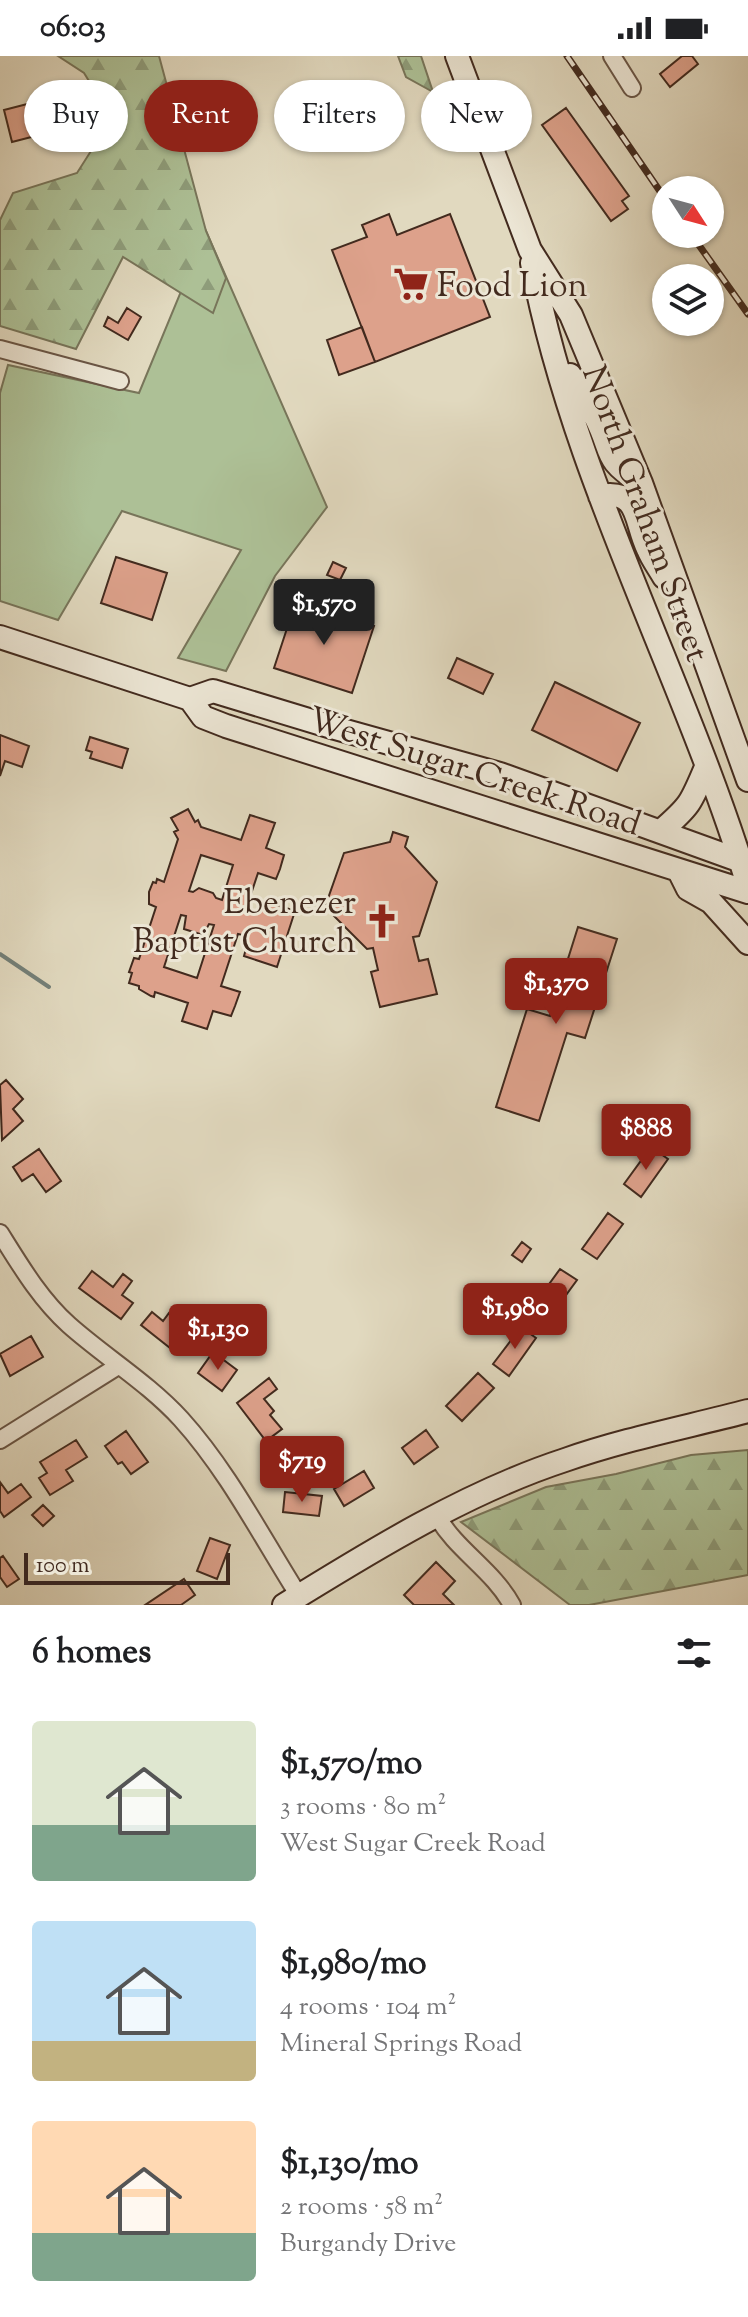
<!DOCTYPE html>
<meta charset="utf-8">
<style>
:root{--surface:#fff;--page:#f2f2f2;--text:#202124;--muted:#757577;--accent:#8f2418}
body{margin:0;font-family:"Sorts Mill Goudy",serif;background:var(--page);color:var(--text);height:100vh;display:flex;flex-direction:column;font-size:30px;white-space:nowrap}
*{box-sizing:border-box;margin:0}
p{font-size:26px;color:var(--muted)}
.icon{flex:none;width:44px;height:44px;fill:none;stroke:currentColor;stroke-width:2;stroke-linecap:round;stroke-linejoin:round}
.map{position:relative;height:1549px;overflow:hidden}
.details{display:flex;flex-direction:column;background:var(--surface);flex:1}
.details>*{flex:none}
.hud{position:absolute;left:24px;top:24px;width:700px;height:72px;display:flex;gap:16px}
.needle{width:52px;rotate:126deg}
.fabs{position:absolute;left:652px;top:120px;display:grid;gap:16px}
.fabs a{display:grid;place-items:center;width:72px;height:72px;border-radius:50%;background:var(--surface);box-shadow:0 2px 6px #0004;font-size:40px}
.scale{position:absolute;left:24px;bottom:20px;width:206px;box-sizing:border-box;padding-left:8px;border:4px solid #422a1e;border-top:0;font-size:22px;line-height:28px;white-space:nowrap;color:#422a1e;-webkit-text-stroke:6px #ece6d5;paint-order:stroke}
.price{position:absolute;translate:-50% -68px;padding:0 18px;border-radius:8px;background:var(--accent);color:#fff;font-size:26px;line-height:52px;filter:drop-shadow(0 2px 4px #0008)}
.price::after{content:'';position:absolute;left:50%;top:48px;width:24px;height:18px;margin-left:-12px;background:inherit;clip-path:polygon(0 0,100% 0,50% 100%)}
.price.active{background:#222;color:#fff}
ul{padding:0;list-style:none}
li{display:flex;align-items:center;gap:24px;height:200px;padding:0 32px}
li span{display:grid;place-items:center;flex:none;width:224px;height:160px;border-radius:8px;color:#555}
li>.icon{margin-inline-start:auto}
span .icon{width:96px;height:96px;fill:#fffc;stroke-width:1}
li b{font-size:34px}
h2{display:flex;justify-content:space-between;align-items:center;height:96px;padding:0 32px;font-size:34px}
.pill{padding:0 28px;border-radius:36px;background:var(--surface);box-shadow:0 2px 6px #0004;font-size:28px;line-height:72px}
.pill.active{background:var(--accent);color:#fff}
.status{display:flex;justify-content:space-between;align-items:center;height:56px;padding:0 40px;background:var(--surface);direction:ltr}
.status svg{height:22px;fill:currentColor}
.map>svg:first-child{display:block}
.grass{fill:#adc096;stroke:#78755a;stroke-width:2}
.forest{fill:url(#forest-firs);stroke:#78755a;stroke-width:2}
.lines{fill:none;stroke-linecap:round;stroke-linejoin:round}
.stream{stroke:#748079;stroke-width:4}
.building{fill:#dda18b;stroke:#422a1e;stroke-width:2;fill-rule:evenodd}
.street-casing{stroke:#6a5646;stroke-width:20}
.secondary-casing{stroke:#422a1e;stroke-width:26}
.street{stroke:#ece6d5;stroke-width:16}
.secondary{stroke:#ece6d5;stroke-width:22}
.rail-casing{stroke:#422a1e;stroke-width:7}
.rail{stroke:#ece6d5;stroke-width:4;stroke-dasharray:12;stroke-linecap:butt}
.labels{text-anchor:middle;stroke-width:6;stroke-linejoin:round;paint-order:stroke}
.poi-label{font-size:34px;fill:#422a1e;stroke:#ece6d5;text-anchor:start}
.street-label{font-size:34px;fill:#422a1e;stroke:#ece6d5}
</style>
<div class="status"><b>06:03</b><svg viewBox="0 0 49 12"><path d="M0 12V9h3v3zM5 12V6h3v6zM10 12V3h3v9zM15 12V0h3v12zM26 1h20v11H26zM47 4h2v5h-2z"/></svg></div>
<div class="map">
<svg width="748" height="1549" viewBox="0 0 748 1549">
<defs>
<pattern id="forest-firs" width="22" height="20" patternUnits="userSpaceOnUse" patternTransform="scale(2)"><rect width="22" height="20" fill="#adc096"/><path d="M5 1l3.5 6h-7zM16 11l3.5 6h-7z" fill="#8e9c7a"/></pattern>
</defs>
<rect width="100%" height="100%" fill="#e1d9bf"/>
<filter id="stains"><feTurbulence type="fractalNoise" baseFrequency=".0025" numOctaves="4"/><feColorMatrix values="0 0 0 0 .2 0 0 0 0 .09 0 0 0 0 .02 0 0 0 .5 -.17"/></filter>
<radialGradient id="worn" r=".72"><stop offset=".6" stop-color="#630" stop-opacity="0"/><stop offset="1" stop-color="#630" stop-opacity=".3"/></radialGradient>
<!-- grass -->
<path class="grass" d="M206,175L327,451L275,520L226,615L178,602L241,494L122,455L58,564L0,545V337L8,309L139,337Z"/>
<!-- forest -->
<path class="forest" d="M58,0H159L206,175L226,222L213,257L123,201L76,293L0,270V164L13,137L77,117L112,62L84,17Z
M398,0H421L433,36L406,21Z
M748,1394V1519L589,1549H570L461,1466L546,1431L616,1418L691,1399Z"/>
<g class="lines">
<!-- stream -->
<path class="stream" d="M0,898L49,931"/>
</g>
<!-- building -->
<path class="building" d="M682,0H692L698,8L670,31L660,18Z
M35,46L43,78L12,86L4,54Z
M566,52L629,140L622,145L628,153L611,165L542,69Z
M389,158L397,179L450,158L490,261L375,306L332,194L367,181L362,169Z
M127,252L141,261L128,284L104,270L108,261L118,267Z
M362,271L375,306L339,319L327,284Z
M116,501L167,517L152,564L101,547Z
M333,506L346,512L340,524L327,519Z
M296,545L374,570L352,637L274,612Z
M457,602L493,618L483,638L448,622Z
M555,626L640,667L617,715L532,674Z
M0,679L29,690L22,711L5,705L0,720Z
M90,681L128,693L122,712L90,702L92,696L86,694Z
M188,753L195,766L198,764L201,771L241,784L250,759L275,767L266,792L284,799L280,813L276,823L258,817L246,853L258,857L260,850L269,853L271,847L295,855L277,911L244,900L247,889L243,879L238,878L221,930L240,936L235,950L231,960L213,955L207,973L182,965L188,947L155,936L154,941L151,940L139,933V930L129,927L132,917L129,916L134,902L139,903L156,851L149,848V836L153,826L156,827L157,823L164,826L178,783L174,776L178,774L171,762ZM201,799L233,809L222,844L216,842L213,837L199,832L193,836L189,835ZM181,859L186,860L184,873L203,879L209,868L214,869L197,922L164,911Z
M393,776L408,781L405,791L437,826L419,880L413,881L419,905L428,903L437,938L380,951L371,916L378,914L373,892L367,893L325,851L344,797L390,786Z
M578,871L617,883L585,982L567,977L539,1065L496,1051L527,953L550,960Z
M6,1024L23,1043L13,1053L23,1065L2,1084L0,1029Z
M651,1091L668,1103L641,1141L624,1128Z
M39,1093L61,1125L46,1136L33,1118L22,1125L13,1111Z
M608,1157L623,1168L597,1203L582,1193Z
M522,1186L531,1193L522,1206L512,1199Z
M560,1213L577,1224L547,1265L531,1253Z
M92,1215L113,1231L123,1218L132,1225L122,1239L133,1247L121,1263L79,1232Z
M152,1256L163,1265L169,1257L186,1270L191,1264L201,1272L183,1295L173,1287L170,1292L141,1269Z
M521,1271L536,1282L509,1320L493,1308Z
M31,1280L43,1301L10,1320L0,1298Z
M213,1296L237,1314L222,1335L198,1317Z
M478,1317L494,1332L462,1365L446,1350Z
M269,1322L277,1333L264,1343L274,1355L270,1359L282,1373L266,1385L237,1347Z
M426,1374L438,1391L414,1408L402,1392Z
M126,1375L148,1406L131,1418L122,1406L118,1408L105,1390Z
M76,1384L87,1401L66,1414L73,1425L50,1439L39,1422L47,1417L40,1406Z
M364,1415L374,1432L344,1450L334,1433Z
M0,1426L8,1437L21,1428L31,1441L4,1461L0,1455Z
M285,1436L322,1440L319,1460L283,1456Z
M43,1449L54,1460L43,1470L32,1459Z
M210,1482L230,1489L217,1523L197,1515Z
M3,1500L19,1523L7,1531L0,1521V1502Z
M436,1506L455,1525L443,1538L454,1549H414L404,1539Z
M184,1523L195,1539L181,1549H145Z"/>
<g class="lines">
<!-- street casing -->
<g class="street-casing">
<path id="street" d="M612,0L632,32
M0,293L120,325
M0,1177C20,1209 40,1243 69,1269C105,1301 148,1327 181,1363C228,1415 261,1480 299,1540
M0,1384L118,1310
M437,1460C456,1494 493,1514 512,1549"/>
</g>
<!-- secondary casing -->
<g class="secondary-casing">
<path id="secondary" d="M457,0L530,194L571,259L641,427L748,724
M532,207C573,424 684,619 748,829
M570,319C579,333 589,347 596,362C614,398 602,402 641,427
M600,440C641,433 634,465 648,493C652,503 659,512 664,521
M0,581L190,643L203,661L226,670L748,836
M190,643L213,635L335,672L500,718L741,805L748,806
M661,775C690,750 691,747 706,711
M679,815L688,833L711,846L748,887
M284,1549C371,1495 467,1436 565,1404C625,1383 687,1371 748,1355"/>
</g>
<!-- street -->
<use href="#street" class="street"/>
<!-- secondary -->
<use href="#secondary" class="secondary"/>
<!-- rail casing -->
<g class="rail-casing">
<path id="rail" d="M567,0L666,144
M691,178L748,258"/>
</g>
<!-- rail -->
<use href="#rail" class="rail"/>
</g>
<!-- icons -->
<defs>
<g id="supermarket-bare" transform="scale(2.76)"><path d="M-6-5.5h2.5l.6 2H6L4.5 2H-2.5L-4.4-4H-6ZM-1.5 3.2a1.3 1.3 0 1 0 .1 0ZM3 3.2a1.3 1.3 0 1 0 .1 0Z" fill="#8f2418" stroke="#ece6d5" stroke-width="2.5" paint-order="stroke"/></g>
<g id="church-bare" transform="scale(2.76)"><path d="M-1.2-6h2.4v3.5h3.3v2.4h-3.3V6h-2.4V-.1h-3.3v-2.4h3.3Z" fill="#8f2418" stroke="#ece6d5" stroke-width="2.5" paint-order="stroke"/></g>
</defs>
<g fill-rule="evenodd">
<use href="#supermarket-bare" x="411" y="228"/>
<use href="#church-bare" x="382" y="865"/>
</g>
<g class="labels">
<!-- poi labels -->
<g class="poi-label">
<text x="437" y="240">Food Lion</text>
<text x="356" y="857" text-anchor="end">Ebenezer<tspan x="356" dy="39">Baptist Church</tspan></text>
</g>
<!-- street labels -->
<g class="street-label">
<text transform="translate(647 457) rotate(70)" y="12">North Graham Street</text>
<text transform="translate(475 714) rotate(18)" y="12">West Sugar Creek Road</text>
</g>
</g>
<rect width="100%" height="100%" filter="url(#stains)"/>
<rect width="100%" height="100%" fill="url(#worn)"/>
</svg>
<div class="fabs">
<a><svg class="needle" viewBox="-14 -14 28 28"><path d="M0-13l5 13h-10z" fill="#e53935"/><path d="M0 13l5-13h-10z" fill="#757577"/></svg></a>
<a><svg class="icon" aria-label="layers" viewBox="0 0 24 24"><path d="M12 4l9 5-9 5-9-5zM3 14l9 5 9-5"/></svg></a>
</div>
<div class="scale">100 m</div>
<b class="price active" style="left:324px;top:591px">$1,570</b>
<b class="price" style="left:556px;top:970px">$1,370</b>
<b class="price" style="left:646px;top:1116px">$888</b>
<b class="price" style="left:515px;top:1295px">$1,980</b>
<b class="price" style="left:218px;top:1316px">$1,130</b>
<b class="price" style="left:302px;top:1448px">$719</b>
<div class="hud">
<a class="pill">Buy</a>
<a class="pill active">Rent</a>
<a class="pill">Filters</a>
<a class="pill">New</a>
</div>
</div>
<section class="details">
<h2>6 homes<svg class="icon" aria-label="filters" viewBox="0 0 24 24"><path d="M4 7h16M4 17h16"/><circle cx="9" cy="7" r="2"/><circle cx="15" cy="17" r="2"/></svg></h2>
<ul>
<li><span style="background:linear-gradient(#dfe7d0 65%,#7fa58c 0)"><svg class="icon" aria-label="home" viewBox="0 0 24 24"><path d="M3 11l9-7 9 7M6 9v11h12V9"/></svg></span><div><b>$1,570/mo</b><p>3 rooms · 80 m²</p><p>West Sugar Creek Road</p></div></li>
<li><span style="background:linear-gradient(#bfe0f5 75%,#c2b280 0)"><svg class="icon" aria-label="home" viewBox="0 0 24 24"><path d="M3 11l9-7 9 7M6 9v11h12V9"/></svg></span><div><b>$1,980/mo</b><p>4 rooms · 104 m²</p><p>Mineral Springs Road</p></div></li>
<li><span style="background:linear-gradient(#ffd9b3 70%,#7fa58c 0)"><svg class="icon" aria-label="home" viewBox="0 0 24 24"><path d="M3 11l9-7 9 7M6 9v11h12V9"/></svg></span><div><b>$1,130/mo</b><p>2 rooms · 58 m²</p><p>Burgandy Drive</p></div></li>
</ul>
</section>
